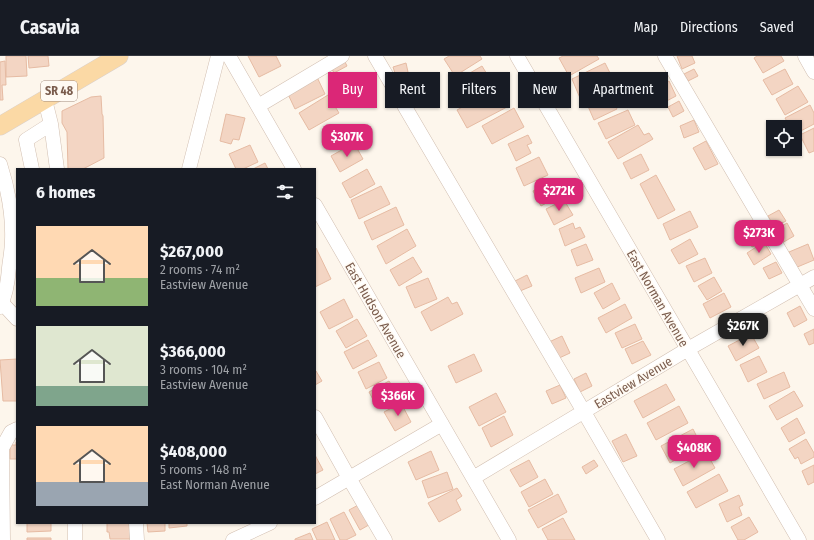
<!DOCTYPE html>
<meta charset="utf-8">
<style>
:root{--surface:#171b24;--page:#20242c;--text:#f1f3f6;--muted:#9ea1a6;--line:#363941;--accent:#db2777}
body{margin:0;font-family:"Fira Sans Condensed",sans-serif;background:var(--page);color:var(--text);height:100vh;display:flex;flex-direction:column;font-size:15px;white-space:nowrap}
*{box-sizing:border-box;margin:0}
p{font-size:13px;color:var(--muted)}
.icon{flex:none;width:22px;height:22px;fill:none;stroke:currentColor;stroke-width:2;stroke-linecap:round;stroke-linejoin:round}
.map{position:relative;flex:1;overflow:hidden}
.side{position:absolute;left:16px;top:112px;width:300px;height:356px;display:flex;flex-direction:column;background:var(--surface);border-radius:0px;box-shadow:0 1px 3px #0004}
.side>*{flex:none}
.guide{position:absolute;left:328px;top:16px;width:380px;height:36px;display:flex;gap:8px}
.fabs{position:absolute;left:766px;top:64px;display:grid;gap:8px}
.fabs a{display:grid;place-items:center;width:36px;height:36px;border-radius:0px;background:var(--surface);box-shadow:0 1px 3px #0004;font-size:20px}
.price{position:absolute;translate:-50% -34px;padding:0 9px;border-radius:8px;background:var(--accent);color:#fff;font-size:13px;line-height:26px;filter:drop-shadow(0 1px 2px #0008)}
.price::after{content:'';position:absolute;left:50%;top:24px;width:12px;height:9px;margin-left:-6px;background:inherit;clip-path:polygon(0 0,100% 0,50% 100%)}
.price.active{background:#222;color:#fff}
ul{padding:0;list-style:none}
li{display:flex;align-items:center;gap:12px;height:100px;padding:0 20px}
li span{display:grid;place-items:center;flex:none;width:112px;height:80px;border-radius:0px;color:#555}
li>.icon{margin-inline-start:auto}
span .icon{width:48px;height:48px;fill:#fffc;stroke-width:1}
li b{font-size:17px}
h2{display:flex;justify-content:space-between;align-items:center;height:48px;padding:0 20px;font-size:17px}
.chip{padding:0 14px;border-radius:0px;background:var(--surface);box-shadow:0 1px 3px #0004;font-size:14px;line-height:36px}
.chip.active{background:var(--accent);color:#fff}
header{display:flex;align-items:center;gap:24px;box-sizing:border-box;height:56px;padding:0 20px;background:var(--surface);border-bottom:1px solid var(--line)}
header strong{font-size:19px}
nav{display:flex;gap:22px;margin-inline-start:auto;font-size:14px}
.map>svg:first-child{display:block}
.building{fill:#f3d5c3;stroke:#e6bba3}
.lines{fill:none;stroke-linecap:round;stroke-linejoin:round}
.minor-casing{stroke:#d1beb0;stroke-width:15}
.major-casing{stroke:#dad1cd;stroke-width:19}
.minor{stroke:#fff;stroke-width:14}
.major{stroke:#fbd9a5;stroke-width:18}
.labels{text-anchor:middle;stroke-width:3;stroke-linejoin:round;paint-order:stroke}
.shield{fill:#fffaf3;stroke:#a28b7f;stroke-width:1}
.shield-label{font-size:12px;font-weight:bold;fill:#7a5c4d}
.street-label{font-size:13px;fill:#7a5c4d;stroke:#fffaf3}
</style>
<header>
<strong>Casavia</strong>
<nav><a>Map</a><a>Directions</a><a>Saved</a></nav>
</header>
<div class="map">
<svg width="814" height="484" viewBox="0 0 814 484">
<rect width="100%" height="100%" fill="#fdf6ec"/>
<!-- building -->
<path class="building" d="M6,0H26L27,20L6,21Z
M28,0H48L49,10L29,12Z
M248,0H276L281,10L259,21Z
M449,0H480L482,3L455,20L444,3Z
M563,0H597L599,3L569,20L559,2Z
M677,0H692L695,7L682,13Z
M757,0H781L784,5L763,17L754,2Z
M343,2L347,10L334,17L330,9Z
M5,5L6,29H2L3,44H0V6Z
M406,7L408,16L396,20L393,11Z
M605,7L614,25L580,42L572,23Z
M482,10L493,28L467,43L456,25Z
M694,13L698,20L688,25L684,18Z
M785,13L793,28L772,39L763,24Z
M316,19L325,38L295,53L286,34Z
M416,25L421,37L409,42L404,30Z
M669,25L676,40L659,49L651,35Z
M798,30L808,46L785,59L776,43Z
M497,32L507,51L467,72L457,54Z
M610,38L617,53L594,64L587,48Z
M328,39L339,57L309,74L299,57Z
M101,40L102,58L103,60L104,102L83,113H68L67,76L62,67V55L91,41Z
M679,45L684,55L673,61L668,51Z
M810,49L814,57V68L795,78V71H790L785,62Z
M514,52L524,71L492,88L482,70Z
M628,54L635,69L606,83L598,67Z
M226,58L245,62L239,84L233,83L231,88L220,85Z
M694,64L699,76L684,82L680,70Z
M638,69L644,79L649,77L653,83L618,103L608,86Z
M814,72V95L809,97L800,79Z
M528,79L532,87L527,89L531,97L516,105L508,88Z
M706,85L718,108L705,114L693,92Z
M354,87L363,103L340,116L331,100Z
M250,89L258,106L243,113H236L229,98Z
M641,98L649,114L631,123L623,107Z
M539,101L548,119L524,130L516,112Z
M265,107L268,113H253Z
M367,113L375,128L350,142L342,127Z
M656,119L675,154L658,163L640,128Z
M549,126L557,141L541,150L533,135Z
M381,130L390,148L359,163L351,144Z
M564,144L573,159L554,169L546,153Z
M396,151L404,169L372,184L364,166Z
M779,154L786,165L774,171L768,160Z
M690,155L698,171L670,184L663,168Z
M573,167L575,173L580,171L585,181L565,190L559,173Z
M787,167L794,180L782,187L775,174Z
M757,171L763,186L752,191L745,176Z
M407,173L416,190L386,208L377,190Z
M690,183L698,198L679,208L671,194Z
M764,186L771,198L754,209L747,197Z
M586,188L593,204L577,210L571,194Z
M808,188L814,204L795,212L789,196Z
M316,192L331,223L315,231V193Z
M413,201L422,216L399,230L390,214Z
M705,202L712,217L694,226L686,210Z
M776,206L782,217L769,223L763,212Z
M599,212L605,226L581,237L575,222Z
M527,219L532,230L520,235L515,225Z
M714,221L722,235L707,244L698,230Z
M428,222L437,243L415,252L406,231Z
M612,227L620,243L603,253L594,237Z
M724,237L731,251L710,262L703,248Z
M448,241L452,248L457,246L463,258L431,275L421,256Z
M344,243L353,261L329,273L320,256Z
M625,248L632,262L606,277L598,262Z
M800,250L807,264L794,271L787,257Z
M357,263L367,280L346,292L336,275Z
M635,268L642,283L622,292L615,277Z
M814,273V287L809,289L804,278Z
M751,278L759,292L736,305L728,290Z
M562,280L570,297L557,303L549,286Z
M368,284L377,300L353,313L344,296Z
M643,285L651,299L632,308L625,293Z
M474,298L482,315L456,327L448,310Z
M759,300L767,316L748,326L740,309Z
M17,303V345H3L0,304Z
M379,306L387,322L366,333L358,316Z
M316,315L322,325L315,329V316Z
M784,316L790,331L764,343L757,328Z
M586,317L592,330L580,336L574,323Z
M389,325L398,339L377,351L369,336Z
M666,328L675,344L643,362L634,345Z
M560,329L566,342L552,348L546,335Z
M794,335L803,350L777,364L769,350Z
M496,337L506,356L479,370L469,351Z
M401,347L411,366L395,375L384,356Z
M679,350L688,367L656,384L647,367Z
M504,360L513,379L491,391L482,372Z
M797,362L805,377L789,386L781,372Z
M693,373L701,389L670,407L661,390Z
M626,378L637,400L623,406L612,385Z
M806,383L814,397V401L801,408L798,401L795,403L789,393Z
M16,386H17V403H10V389H16Z
M431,395L439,414L416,424L408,406Z
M706,396L715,412L683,430L674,413Z
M315,399L323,414L315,418Z
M529,404L538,421L520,431L510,414Z
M594,404L598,410L586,418L582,411Z
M814,409V426L808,429L802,415Z
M447,416L453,433L428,442L422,425Z
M719,418L728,435L696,452L687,436Z
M545,423L553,438L529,451L521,436Z
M457,432L462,440L456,444L461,454L439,466L428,447Z
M558,438L567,456L538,472L528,454Z
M739,439L743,449L739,451L742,459L727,466L719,448Z
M364,446L374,466L360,474L349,454Z
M344,456L356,479L346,484H340L330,463Z
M749,461L758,476L744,484H738L731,471Z
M563,462L575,484H548L542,473Z
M327,466L335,484H317L312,473Z
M27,467H51V475L27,476Z
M107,467H130V483H110L109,476H107Z
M147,467H165V475L148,476Z
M169,467H187V470L169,472Z
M310,477L313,484H295V483Z
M27,482H51V484H27Z"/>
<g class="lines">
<!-- minor casing -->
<g class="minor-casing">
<path id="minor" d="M229,0L294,113
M375,0L584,356L658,484
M517,0L799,484
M665,0L814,253
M805,0L814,16
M45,44L51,68L57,113
M258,50L342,0
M0,108C8,133 13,158 12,184C12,193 10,203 9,212C8,225 6,239 0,251
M32,113L26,84L51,68
M189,113L218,0
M315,149L509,484
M2,247L17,263
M315,361L349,422L385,484
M473,422L688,293L814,221
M315,442L442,368
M75,467V484
M136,467L137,484
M3,484L2,392L11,376L17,373
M233,484L270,467"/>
</g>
<!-- major casing -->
<g class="major-casing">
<path id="major" d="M0,70L119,0"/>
</g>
<!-- minor -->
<use href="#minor" class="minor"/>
<!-- major -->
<use href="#major" class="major"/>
</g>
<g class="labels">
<!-- shield labels -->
<rect class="shield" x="41" y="25" width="36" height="20" rx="3"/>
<g class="shield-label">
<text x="59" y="39">SR 48</text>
</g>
<!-- street labels -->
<g class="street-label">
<text transform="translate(658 242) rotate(60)" y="5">East Norman Avenue</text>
<text transform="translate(376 254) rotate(60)" y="5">East Hudson Avenue</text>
<text transform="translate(633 326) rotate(-31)" y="5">Eastview Avenue</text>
</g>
</g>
</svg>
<div class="fabs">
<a><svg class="icon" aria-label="locate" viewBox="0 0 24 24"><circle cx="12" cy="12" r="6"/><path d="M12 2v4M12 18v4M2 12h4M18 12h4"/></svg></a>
</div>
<b class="price" style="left:347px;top:102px">$307K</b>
<b class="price" style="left:559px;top:156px">$272K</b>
<b class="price" style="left:759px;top:198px">$273K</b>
<b class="price active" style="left:743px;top:291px">$267K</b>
<b class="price" style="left:398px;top:361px">$366K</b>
<b class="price" style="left:694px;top:413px">$408K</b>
<div class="guide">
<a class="chip active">Buy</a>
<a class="chip">Rent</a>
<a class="chip">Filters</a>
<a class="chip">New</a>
<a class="chip">Apartment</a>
</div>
<section class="side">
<h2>6 homes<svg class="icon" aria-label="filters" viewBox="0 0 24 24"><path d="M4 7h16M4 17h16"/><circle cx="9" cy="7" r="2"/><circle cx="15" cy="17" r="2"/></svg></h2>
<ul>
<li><span style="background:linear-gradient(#ffd9b3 65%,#8fb573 0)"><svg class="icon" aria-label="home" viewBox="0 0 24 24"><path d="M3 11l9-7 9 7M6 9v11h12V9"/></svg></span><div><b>$267,000</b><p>2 rooms · 74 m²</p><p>Eastview Avenue</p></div></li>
<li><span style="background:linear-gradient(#dfe7d0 75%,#7fa58c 0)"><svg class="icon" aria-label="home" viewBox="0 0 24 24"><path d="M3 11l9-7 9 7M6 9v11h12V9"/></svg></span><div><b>$366,000</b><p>3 rooms · 104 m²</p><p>Eastview Avenue</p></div></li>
<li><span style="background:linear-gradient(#ffd9b3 70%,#9aa5b1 0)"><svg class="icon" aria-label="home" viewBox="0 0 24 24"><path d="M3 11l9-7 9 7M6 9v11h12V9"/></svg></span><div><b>$408,000</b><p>5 rooms · 148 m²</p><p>East Norman Avenue</p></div></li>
</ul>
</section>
</div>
